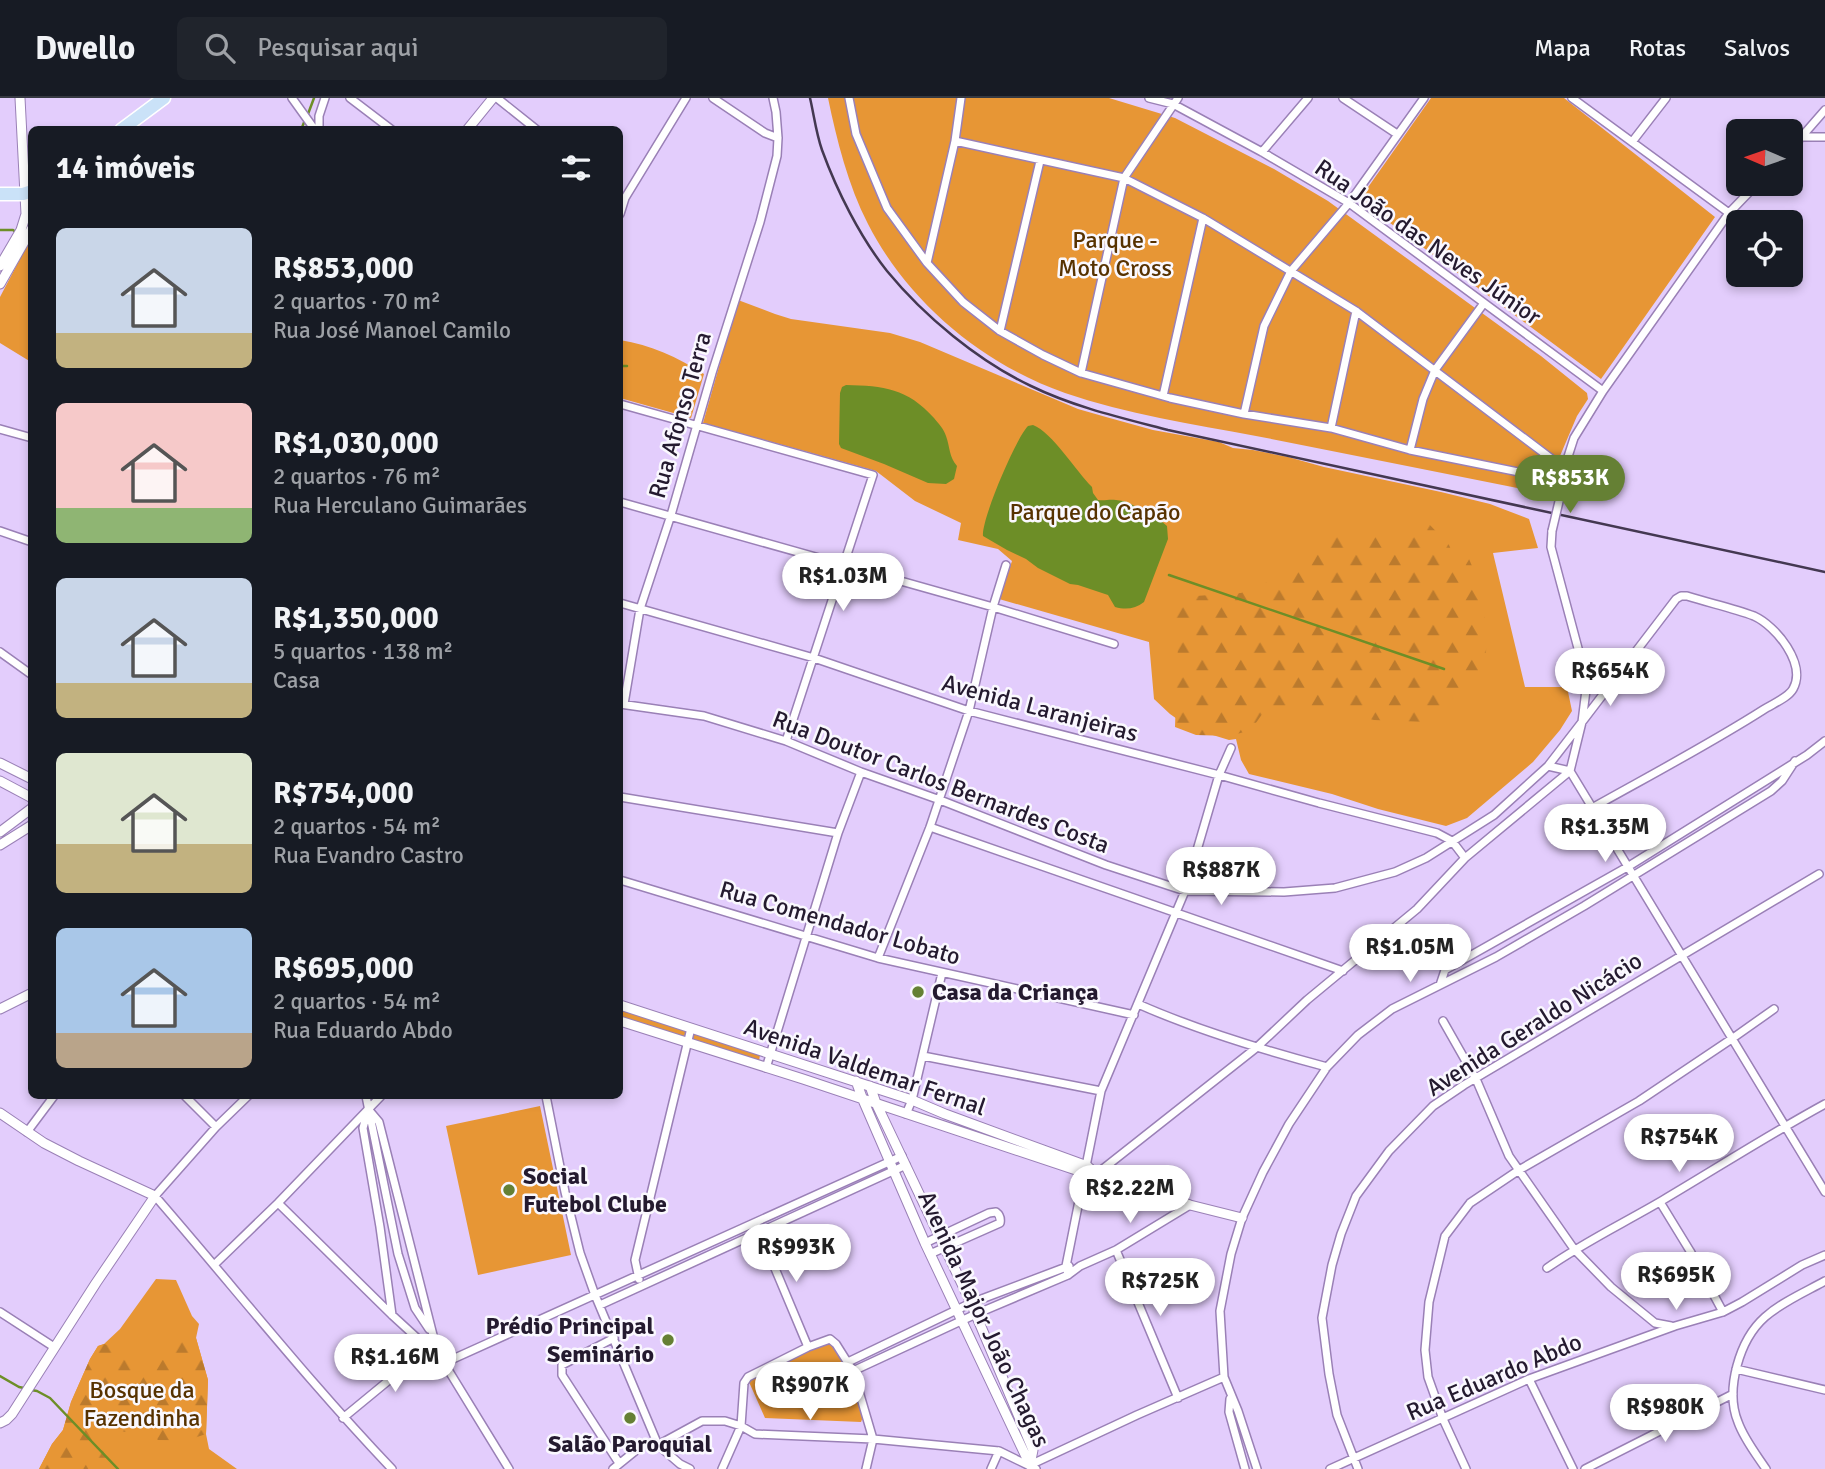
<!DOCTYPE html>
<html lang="pt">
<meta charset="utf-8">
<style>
:root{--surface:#171b24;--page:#20242c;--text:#f1f3f6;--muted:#9ea1a6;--line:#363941;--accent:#658034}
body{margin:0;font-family:Signika,sans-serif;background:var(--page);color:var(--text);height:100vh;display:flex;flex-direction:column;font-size:26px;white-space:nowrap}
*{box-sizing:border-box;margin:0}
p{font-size:23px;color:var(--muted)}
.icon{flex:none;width:38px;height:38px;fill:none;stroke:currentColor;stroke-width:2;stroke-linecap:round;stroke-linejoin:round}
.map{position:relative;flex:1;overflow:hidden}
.drawer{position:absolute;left:28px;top:28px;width:595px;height:973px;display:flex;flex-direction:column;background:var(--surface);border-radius:10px;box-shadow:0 4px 10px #0003}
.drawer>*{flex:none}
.needle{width:46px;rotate:272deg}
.fabs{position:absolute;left:1726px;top:21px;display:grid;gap:14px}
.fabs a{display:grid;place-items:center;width:77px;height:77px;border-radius:10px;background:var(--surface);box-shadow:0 4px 10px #0003;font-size:35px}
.price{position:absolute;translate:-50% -60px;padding:0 16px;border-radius:24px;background:#fff;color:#222;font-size:23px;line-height:46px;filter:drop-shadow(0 2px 4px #0008)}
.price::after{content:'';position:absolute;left:50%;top:42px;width:21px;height:16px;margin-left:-10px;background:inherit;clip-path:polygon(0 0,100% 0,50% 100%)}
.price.current{background:var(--accent);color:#fff}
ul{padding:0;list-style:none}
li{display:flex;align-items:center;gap:21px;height:175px;padding:0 28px}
li span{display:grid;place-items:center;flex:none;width:196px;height:140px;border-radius:10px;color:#555}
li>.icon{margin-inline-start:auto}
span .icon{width:84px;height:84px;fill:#fffc;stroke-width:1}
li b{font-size:30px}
h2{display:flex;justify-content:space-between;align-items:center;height:84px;padding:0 28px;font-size:30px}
header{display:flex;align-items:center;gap:42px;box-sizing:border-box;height:98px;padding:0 35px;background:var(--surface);border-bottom:2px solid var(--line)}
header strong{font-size:33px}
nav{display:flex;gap:38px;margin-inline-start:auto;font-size:24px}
.search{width:490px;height:63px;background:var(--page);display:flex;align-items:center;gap:18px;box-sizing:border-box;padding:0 24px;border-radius:10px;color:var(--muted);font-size:26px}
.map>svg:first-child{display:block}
.green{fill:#e79635}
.forest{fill:url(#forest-firs)}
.water{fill:#6d8e27}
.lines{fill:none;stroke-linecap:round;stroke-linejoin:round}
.stream{stroke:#6d8e27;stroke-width:2.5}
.minor-casing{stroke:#9a80b6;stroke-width:10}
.tertiary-casing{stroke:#9a80b6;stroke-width:11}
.primary-casing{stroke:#fff;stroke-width:15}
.minor{stroke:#fff;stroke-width:7}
.tertiary{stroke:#fff;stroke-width:9}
.primary{stroke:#cae2f8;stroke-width:12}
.rail{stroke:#443851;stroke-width:2.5}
.minor-bridge-casing{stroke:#9a80b6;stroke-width:10;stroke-linecap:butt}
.minor-bridge{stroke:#fff;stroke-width:7}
.poi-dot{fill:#658034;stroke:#faf8fe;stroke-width:2.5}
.labels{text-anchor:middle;stroke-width:5;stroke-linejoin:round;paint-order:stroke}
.park-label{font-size:24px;fill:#573200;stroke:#faf8fe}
.street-label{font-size:24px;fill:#241a2f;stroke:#faf8fe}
.poi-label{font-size:24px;font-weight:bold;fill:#241a2f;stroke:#faf8fe;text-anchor:start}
</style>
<header>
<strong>Dwello</strong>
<div class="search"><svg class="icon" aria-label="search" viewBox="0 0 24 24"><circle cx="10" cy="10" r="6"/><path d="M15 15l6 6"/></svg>Pesquisar aqui</div>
<nav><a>Mapa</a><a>Rotas</a><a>Salvos</a></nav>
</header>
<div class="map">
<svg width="1825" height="1371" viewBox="0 0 1825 1371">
<defs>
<pattern id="forest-firs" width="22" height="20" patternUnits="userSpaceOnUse" patternTransform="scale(1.75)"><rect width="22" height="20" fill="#e79635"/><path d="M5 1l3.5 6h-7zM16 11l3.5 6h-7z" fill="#bb7a2d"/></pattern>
</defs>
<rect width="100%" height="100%" fill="#e3cdfc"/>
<!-- green -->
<path class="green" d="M828,0H1109L1175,20L1274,71L1328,103L1541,258L1587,295L1588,301L1577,318L1560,358L1554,395L1548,396C1451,377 1354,357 1256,338C1192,326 1127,316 1065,295C982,266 908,204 868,126C848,87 837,43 828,0Z
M1431,0H1564L1715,119L1601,281L1359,102Z
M31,140V264L0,245V199Z
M738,202L775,216L791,221L890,235L920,244L1078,311L1106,319L1153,332L1219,344L1233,350L1253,352L1288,359L1324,369L1441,394L1490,406L1529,421L1538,450L1493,455L1525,589H1567L1572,613L1560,632L1533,664L1467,720L1446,728L1378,711L1332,696L1249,676L1241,662L1236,641L1229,642L1190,630L1170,616L1154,601L1149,544L999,501L1012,463L998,451L958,442L961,425L915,403L876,373L703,325Z
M620,242C651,247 677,259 704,276L691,320L620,300Z
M620,907L760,957L759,963L620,923Z
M540,1008L571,1157L478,1177L446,1028Z
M156,1181L176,1182L192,1218L199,1226L196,1240L208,1282L206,1336L209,1351L237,1371H39L52,1346L63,1332L71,1304L90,1261L98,1248L104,1246L120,1231Z
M828,1243L833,1245L851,1273L863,1319L861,1324L765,1320L749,1284L752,1279Z"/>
<!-- forest -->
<path class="forest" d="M1408,425L1429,426L1449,447L1455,461H1469L1481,489L1487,537L1485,571L1450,611L1429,624L1374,622L1340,614L1265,612L1251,632L1230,638L1196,637L1175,629L1178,541L1165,519L1166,513L1180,499L1241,495L1304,469L1311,463L1312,435L1394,438L1408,432Z
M175,1233H189L196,1240L208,1282L206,1336L185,1343L158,1342L151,1335L110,1333L103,1340V1353L113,1371H39L52,1346L63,1332L71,1304L90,1261L98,1248L104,1246L127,1252V1258L133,1265C151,1266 161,1266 175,1253Z"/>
<!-- water -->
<path class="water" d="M846,287C884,288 907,290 934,320C938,325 944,331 946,338C950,349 949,359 957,368L954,381L946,386L928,385L884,366L841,350L839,346L840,295L842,289Z
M1033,327C1052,334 1076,373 1092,389L1093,395L1098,402C1105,403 1109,401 1116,402C1129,403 1138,408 1144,420L1160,422L1167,428L1168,441L1144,504C1135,511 1126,512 1115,509L1108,497L1078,487L1070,486L1038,470L1026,461L1007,452L983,438C981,422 1016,340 1028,328Z"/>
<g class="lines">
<!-- stream -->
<path class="stream" d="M308,16L314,0
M301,32L305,22
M0,132H13L17,135
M620,268H627
M1169,477L1444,571
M0,1278L19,1289L24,1290
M31,1292L37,1293L50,1300L118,1371"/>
<!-- minor casing -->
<g class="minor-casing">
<path id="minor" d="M292,0L315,32
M350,0L392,32
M497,0L537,32
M713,0L765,35L778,40
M849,0L856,36L887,110L927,165
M961,0L955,43L927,165L963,204L1000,233L1043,257L1081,275L1170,300L1244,316L1331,330L1410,352L1563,383
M1149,0L1173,6L1262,54L1349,105L1603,293
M1343,0L1397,36
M1572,0L1729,115
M319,32V18L325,0
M1803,39H1825
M955,43L1124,80L1203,120L1356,213L1565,371
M1632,44L1666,0
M1790,52L1825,12
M1262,54L1308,0
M620,116L625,100L686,0
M1000,233L1040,63
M1081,275L1124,80L1178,0
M1163,298L1203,120
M620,306L873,377L786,643
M1244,316L1264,228L1291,173L1349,105L1424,0
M1331,330L1356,213
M0,331L32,340
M1410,352L1423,301L1435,272L1484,205
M1561,395L1565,368L1574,340L1603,293L1729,115L1757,86
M620,404L993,509L1114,546
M0,433L32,444
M620,505L814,560L969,613L1219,677L1319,705L1437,735L1452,743L1465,760
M0,554L32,577
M620,606L704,618L786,643L861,674L940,702L1106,767L1185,793L1284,794L1335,790L1395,774L1426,760L1494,717L1548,668L1582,624L1587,584L1551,449L1552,433
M624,606L640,511L671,417L712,275L760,124L777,58L778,40L776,14L773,0
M1548,668L1570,673
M1570,673L1582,624L1676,501L1681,498H1687C1709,505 1733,510 1754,518C1776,528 1807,566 1793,591C1788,600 1772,606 1763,612C1708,647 1649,678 1592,710
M1570,673L1825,1094
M620,699L838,735
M930,729L1343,873
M620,782L878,860L1134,917
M878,860L930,729L969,613L993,509L1006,467
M1440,887L1445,872L1629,768L1807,657L1825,643
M1138,906C1199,933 1263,952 1327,969
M1443,923L1476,981L1509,1058L1574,1151L1611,1189L1655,1225L1671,1228
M923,958L1101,993
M766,970L838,735L861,674
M185,998L216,1029
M248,998L216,1029L155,1098C234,1189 309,1284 392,1371
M366,998L398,1156L415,1210L429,1231
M546,998L565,1094L580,1155L595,1197L658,1347L680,1366L690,1371
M368,1011L379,1024L433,1237L444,1265L509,1371
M368,1012L363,1030L380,1129L392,1217
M906,1016L912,1002L942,875
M27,1034L54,998
M1099,1074L1256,950L1307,902L1417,811L1465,760L1570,673
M1660,1104L1690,1153L1723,1214
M278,1105L392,1217L441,1262
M758,1130L808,1249
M925,1145L989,1115L996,1114C1000,1117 1001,1120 1000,1125L930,1156
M1116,1152L1178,1300
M215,1166L278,1105L381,998
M1547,1170C1584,1144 1624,1125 1663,1102C1717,1070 1770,1036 1825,1006
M1068,1177L1066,1168L1101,993L1185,793L1219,677L1231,650
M639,1181L635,1162L691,930
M600,1207L906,1067
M0,1214L54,1249
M614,1240L562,1267V1277L619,1365
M848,1264L971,1205L1069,1168
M444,1265L902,1058
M1736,1271L1825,1292
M853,1273L976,1216L1068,1177L1080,1168L1116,1152L1190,1107
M1529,1281L1573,1371
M1230,1301L1229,1314L1245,1371
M343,1320L428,1250
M1030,1367L1137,1317L1224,1279
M613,1371L645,1345L658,1347L702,1323H725L741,1328L755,1336L873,1341L999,1353L1036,1371
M722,1371L741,1328L744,1285L748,1279L808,1249L830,1241L836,1246L853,1273L873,1341L866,1371
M991,1371L999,1353
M1257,1371L1238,1313L1224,1279L1220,1213L1231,1156L1242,1120L1263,1074L1289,1026L1327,969L1358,937L1392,911L1496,859L1584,808L1771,693L1782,683L1795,663
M1330,1371L1529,1281L1675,1228L1723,1214L1742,1204L1802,1167L1825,1157
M1358,1371L1337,1317L1329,1276L1322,1220L1332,1167L1341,1136L1356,1098L1389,1053L1433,1008L1464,987L1819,776
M1466,1371L1443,1321L1428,1279L1425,1252L1429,1204L1445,1138L1470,1105L1519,1072L1639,1003L1733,940L1774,911
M1585,1371L1733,1296
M1766,1371C1756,1356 1744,1341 1738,1324C1725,1292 1739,1242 1765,1219C1782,1204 1805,1194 1825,1183"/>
</g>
<!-- tertiary casing -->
<g class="tertiary-casing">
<path id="tertiary" d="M467,32L493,0
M0,168L21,132L26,116L20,0
M0,186L32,130
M0,665L32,681
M0,683L32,700
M0,734L32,710
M0,747L32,727
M620,907L912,1002L945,1016L1087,1068L1094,1074
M0,911L32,895
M620,923L803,981L1085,1075L1099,1074L1190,1107L1242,1120
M856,983L863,1002L925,1145L1030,1367
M870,988L876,1005L971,1205L1033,1352L1030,1367
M0,1015L44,1045L79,1063L155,1098L96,1185L12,1316L6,1322L0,1325"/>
</g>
<!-- primary casing -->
<g class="primary-casing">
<path id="primary" d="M121,32L164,0
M0,96H23L32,93"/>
</g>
<!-- minor -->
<use href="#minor" class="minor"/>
<!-- tertiary -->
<use href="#tertiary" class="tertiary"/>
<!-- primary -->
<use href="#primary" class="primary"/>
<!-- rail -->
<path class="rail" d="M810,0C814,17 816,35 822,52C837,93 860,139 887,173C924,218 978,263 1031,288C1074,309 1122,320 1168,332L1825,474"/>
<!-- minor-bridge casing -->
<g class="minor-bridge-casing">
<path id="minor-bridge" d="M1552,433L1561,395"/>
</g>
<!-- minor-bridge -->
<use href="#minor-bridge" class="minor-bridge"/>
</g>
<!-- markers -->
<g class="poi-dot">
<circle cx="918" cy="894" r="7"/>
<circle cx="509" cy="1092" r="7"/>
<circle cx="668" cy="1242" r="7"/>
<circle cx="630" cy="1320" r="7"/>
</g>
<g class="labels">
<!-- park labels -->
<g class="park-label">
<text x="1115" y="150">Parque -<tspan x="1115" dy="28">Moto Cross</tspan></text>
<text x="1095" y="422">Parque do Capão</text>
<text x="142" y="1300">Bosque da<tspan x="142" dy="28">Fazendinha</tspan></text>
</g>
<!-- street labels -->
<g class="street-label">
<text transform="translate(1428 144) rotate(35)" y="8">Rua João das Neves Júnior</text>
<text transform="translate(680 317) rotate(-74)" y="8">Rua Afonso Terra</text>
<text transform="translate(1040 610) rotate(15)" y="8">Avenida Laranjeiras</text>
<text transform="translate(941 684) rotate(21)" y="8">Rua Doutor Carlos Bernardes Costa</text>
<text transform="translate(840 825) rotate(16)" y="8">Rua Comendador Lobato</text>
<text transform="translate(1534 926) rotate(-32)" y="8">Avenida Geraldo Nicácio</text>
<text transform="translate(865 969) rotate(19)" y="8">Avenida Valdemar Fernal</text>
<text transform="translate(984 1221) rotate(65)" y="8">Avenida Major João Chagas</text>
<text transform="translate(1494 1279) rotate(-23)" y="8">Rua Eduardo Abdo</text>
</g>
<!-- poi labels -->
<g class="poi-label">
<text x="932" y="902">Casa da Criança</text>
<text x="523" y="1086">Social<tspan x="523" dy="28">Futebol Clube</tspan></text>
<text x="654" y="1236" text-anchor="end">Prédio Principal<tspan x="654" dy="28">Seminário</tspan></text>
<text x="630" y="1354" text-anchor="middle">Salão Paroquial</text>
</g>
</g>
</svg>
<div class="fabs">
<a><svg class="needle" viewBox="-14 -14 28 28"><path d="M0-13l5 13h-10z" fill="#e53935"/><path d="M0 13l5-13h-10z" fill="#9ea1a6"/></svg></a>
<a><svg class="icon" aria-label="locate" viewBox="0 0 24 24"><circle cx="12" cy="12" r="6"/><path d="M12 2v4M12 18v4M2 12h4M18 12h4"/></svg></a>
</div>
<b class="price current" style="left:1570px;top:417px">R$853K</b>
<b class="price" style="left:843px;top:515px">R$1.03M</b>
<b class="price" style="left:1610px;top:610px">R$654K</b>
<b class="price" style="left:1605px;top:766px">R$1.35M</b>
<b class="price" style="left:1221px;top:809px">R$887K</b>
<b class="price" style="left:1410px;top:886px">R$1.05M</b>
<b class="price" style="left:1679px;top:1076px">R$754K</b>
<b class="price" style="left:1130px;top:1127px">R$2.22M</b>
<b class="price" style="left:796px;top:1186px">R$993K</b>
<b class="price" style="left:1676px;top:1214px">R$695K</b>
<b class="price" style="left:1160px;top:1220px">R$725K</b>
<b class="price" style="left:395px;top:1296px">R$1.16M</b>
<b class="price" style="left:810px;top:1324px">R$907K</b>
<b class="price" style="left:1665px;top:1346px">R$980K</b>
<section class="drawer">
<h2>14 imóveis<svg class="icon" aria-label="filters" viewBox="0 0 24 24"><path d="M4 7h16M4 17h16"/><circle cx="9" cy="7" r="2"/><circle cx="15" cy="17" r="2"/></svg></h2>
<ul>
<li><span style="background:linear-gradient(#c9d6e8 75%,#c2b280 0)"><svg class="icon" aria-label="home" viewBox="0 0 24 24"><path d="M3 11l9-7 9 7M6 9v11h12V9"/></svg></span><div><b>R$853,000</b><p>2 quartos · 70 m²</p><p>Rua José Manoel Camilo</p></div></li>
<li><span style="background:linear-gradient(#f6c9c9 75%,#8fb573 0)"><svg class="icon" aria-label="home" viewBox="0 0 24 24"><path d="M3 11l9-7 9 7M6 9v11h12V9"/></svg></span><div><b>R$1,030,000</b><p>2 quartos · 76 m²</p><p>Rua Herculano Guimarães</p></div></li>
<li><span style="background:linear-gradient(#c9d6e8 75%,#c2b280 0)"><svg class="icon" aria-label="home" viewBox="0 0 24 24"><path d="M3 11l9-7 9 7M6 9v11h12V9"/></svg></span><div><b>R$1,350,000</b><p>5 quartos · 138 m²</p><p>Casa</p></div></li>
<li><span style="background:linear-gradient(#dfe7d0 65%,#c2b280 0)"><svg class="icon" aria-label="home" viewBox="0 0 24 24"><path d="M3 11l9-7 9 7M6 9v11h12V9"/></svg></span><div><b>R$754,000</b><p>2 quartos · 54 m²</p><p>Rua Evandro Castro</p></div></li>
<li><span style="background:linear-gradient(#a9c7e8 75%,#b9a48a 0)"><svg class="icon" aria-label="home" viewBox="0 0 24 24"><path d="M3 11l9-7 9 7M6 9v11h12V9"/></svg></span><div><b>R$695,000</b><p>2 quartos · 54 m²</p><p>Rua Eduardo Abdo</p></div></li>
</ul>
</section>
</div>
